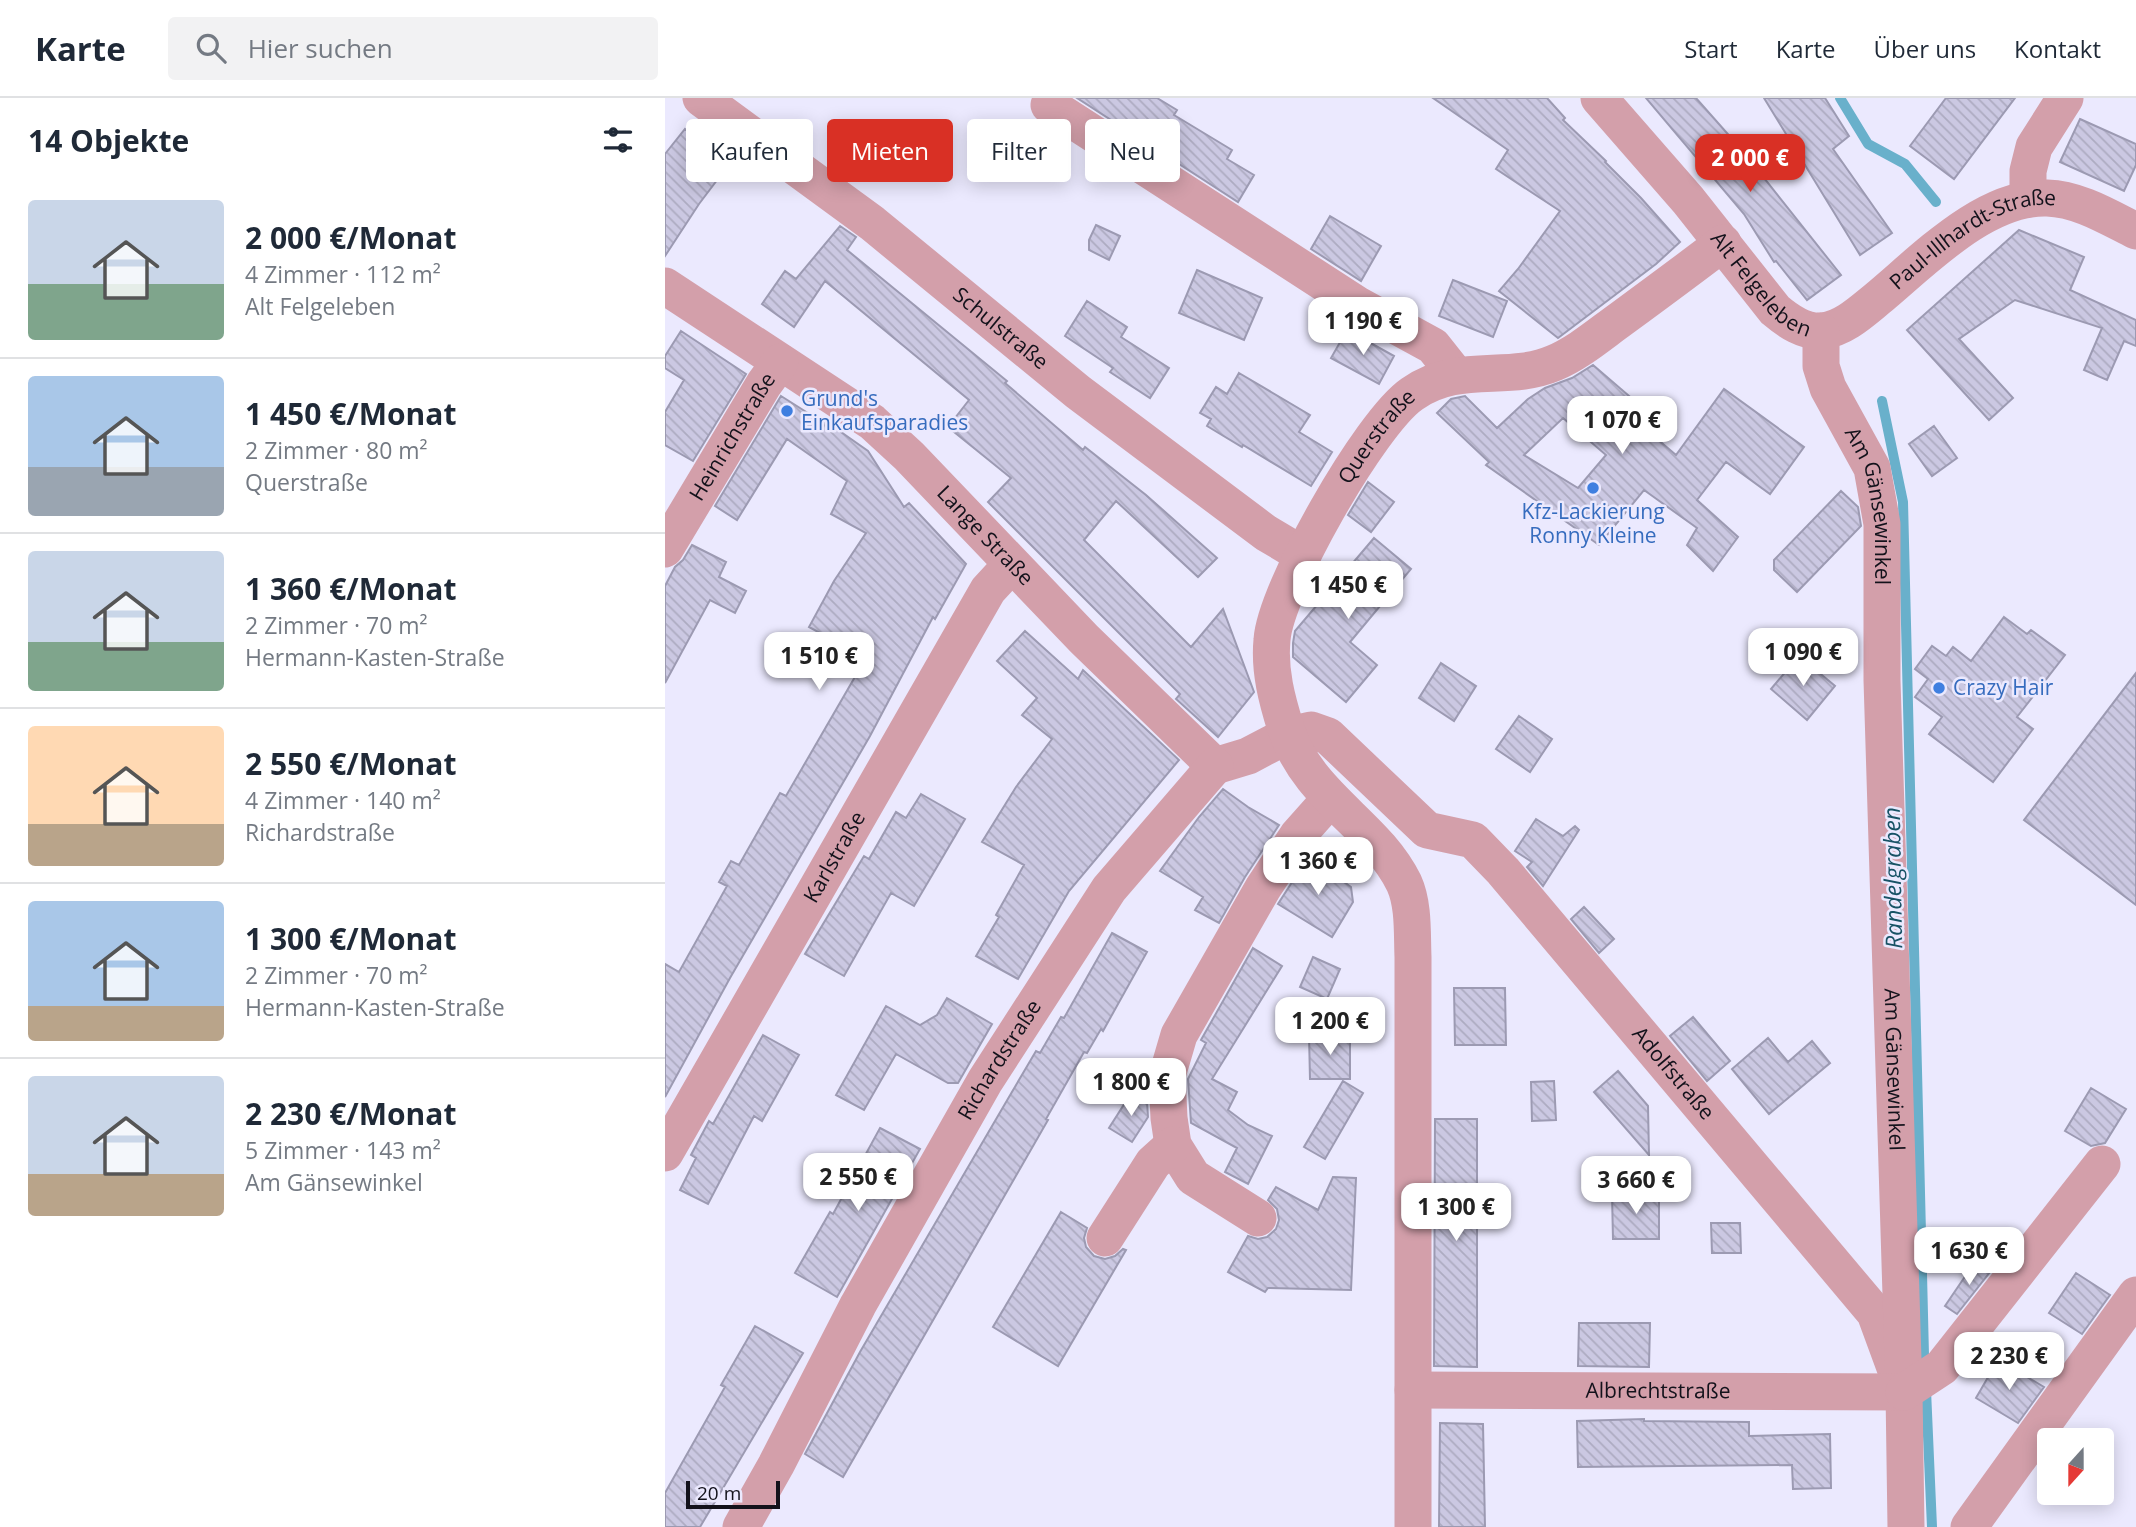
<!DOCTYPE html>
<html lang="de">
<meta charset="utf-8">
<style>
:root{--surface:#fff;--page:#f2f2f3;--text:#1f2937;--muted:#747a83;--line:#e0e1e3;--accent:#d93025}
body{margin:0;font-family:"Open Sans",sans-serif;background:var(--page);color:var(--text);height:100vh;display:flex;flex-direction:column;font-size:26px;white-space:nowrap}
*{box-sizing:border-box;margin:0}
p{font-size:23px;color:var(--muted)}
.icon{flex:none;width:38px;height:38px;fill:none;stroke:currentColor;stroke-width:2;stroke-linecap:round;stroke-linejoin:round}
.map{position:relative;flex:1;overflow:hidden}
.sheet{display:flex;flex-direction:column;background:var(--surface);width:665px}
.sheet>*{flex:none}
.top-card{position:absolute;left:21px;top:21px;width:665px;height:63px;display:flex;gap:14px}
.needle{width:46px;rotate:201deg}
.tools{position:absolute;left:1372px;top:1330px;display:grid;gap:14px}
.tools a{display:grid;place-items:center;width:77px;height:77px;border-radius:7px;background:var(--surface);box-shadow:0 4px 18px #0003;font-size:35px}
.scale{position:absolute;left:21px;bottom:18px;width:94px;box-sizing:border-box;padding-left:7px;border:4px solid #13121b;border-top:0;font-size:19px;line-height:24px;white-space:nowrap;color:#13121b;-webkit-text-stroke:5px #ebe9fe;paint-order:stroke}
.price{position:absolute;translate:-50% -60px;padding:0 16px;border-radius:14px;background:#fff;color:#222;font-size:23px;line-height:46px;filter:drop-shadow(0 2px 4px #0008)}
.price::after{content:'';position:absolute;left:50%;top:42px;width:21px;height:16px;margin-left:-10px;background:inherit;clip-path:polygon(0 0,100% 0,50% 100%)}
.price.current{background:var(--accent);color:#fff}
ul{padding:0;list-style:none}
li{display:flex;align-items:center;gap:21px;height:175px;padding:0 28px}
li+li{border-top:2px solid var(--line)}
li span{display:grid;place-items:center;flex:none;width:196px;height:140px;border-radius:7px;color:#555}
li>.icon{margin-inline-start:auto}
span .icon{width:84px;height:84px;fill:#fffc;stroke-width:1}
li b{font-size:30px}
h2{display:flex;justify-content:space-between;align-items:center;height:84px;padding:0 28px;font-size:30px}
.chip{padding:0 24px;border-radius:7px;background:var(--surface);box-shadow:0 4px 18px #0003;font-size:24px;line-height:63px}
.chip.current{background:var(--accent);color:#fff}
header{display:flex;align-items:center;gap:42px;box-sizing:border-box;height:98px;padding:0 35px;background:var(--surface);border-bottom:2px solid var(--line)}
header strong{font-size:33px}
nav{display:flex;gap:38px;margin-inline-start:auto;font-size:24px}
.search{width:490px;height:63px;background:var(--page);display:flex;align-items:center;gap:18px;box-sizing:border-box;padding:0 24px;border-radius:7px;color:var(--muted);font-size:26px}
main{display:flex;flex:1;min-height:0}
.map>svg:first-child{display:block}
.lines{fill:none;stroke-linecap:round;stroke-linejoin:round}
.stream{stroke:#69b0cb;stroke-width:10}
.building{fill:url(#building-back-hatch);stroke:#9c9ab2;stroke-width:2;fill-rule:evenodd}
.minor{stroke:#d39faa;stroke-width:37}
.shop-dot{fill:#3f7fe0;stroke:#ebe9fe;stroke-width:2.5}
.labels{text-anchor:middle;stroke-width:5;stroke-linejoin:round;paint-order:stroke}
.street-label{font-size:21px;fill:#13121b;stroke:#ebe9fe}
.shop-label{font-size:21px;fill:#366cbe;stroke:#ebe9fe;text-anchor:start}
.water-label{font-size:23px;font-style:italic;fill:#175265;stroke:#ebe9fe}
</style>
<header>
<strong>Karte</strong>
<div class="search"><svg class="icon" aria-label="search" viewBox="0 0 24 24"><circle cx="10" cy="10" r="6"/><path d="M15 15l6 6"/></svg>Hier suchen</div>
<nav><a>Start</a><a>Karte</a><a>Über uns</a><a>Kontakt</a></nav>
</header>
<main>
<section class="sheet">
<h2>14 Objekte<svg class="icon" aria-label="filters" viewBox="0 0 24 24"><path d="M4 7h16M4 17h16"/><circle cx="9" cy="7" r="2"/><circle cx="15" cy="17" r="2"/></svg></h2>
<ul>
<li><span style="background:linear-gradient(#c9d6e8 60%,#7fa58c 0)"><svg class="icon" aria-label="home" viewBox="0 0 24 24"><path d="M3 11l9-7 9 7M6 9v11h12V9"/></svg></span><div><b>2 000 €/Monat</b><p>4 Zimmer · 112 m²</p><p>Alt Felgeleben</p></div></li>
<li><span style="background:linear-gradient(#a9c7e8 65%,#9aa5b1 0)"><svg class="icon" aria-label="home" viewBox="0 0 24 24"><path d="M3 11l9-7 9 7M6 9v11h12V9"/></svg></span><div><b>1 450 €/Monat</b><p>2 Zimmer · 80 m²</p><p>Querstraße</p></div></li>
<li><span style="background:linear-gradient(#c9d6e8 65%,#7fa58c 0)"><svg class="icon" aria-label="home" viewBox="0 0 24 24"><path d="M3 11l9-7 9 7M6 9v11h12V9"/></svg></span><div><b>1 360 €/Monat</b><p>2 Zimmer · 70 m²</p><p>Hermann-Kasten-Straße</p></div></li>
<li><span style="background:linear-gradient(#ffd9b3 70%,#b9a48a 0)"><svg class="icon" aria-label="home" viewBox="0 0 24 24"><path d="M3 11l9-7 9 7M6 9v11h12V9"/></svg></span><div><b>2 550 €/Monat</b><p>4 Zimmer · 140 m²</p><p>Richardstraße</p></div></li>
<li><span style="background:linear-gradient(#a9c7e8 75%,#b9a48a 0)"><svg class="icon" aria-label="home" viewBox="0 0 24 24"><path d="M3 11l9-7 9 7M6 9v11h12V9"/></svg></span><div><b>1 300 €/Monat</b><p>2 Zimmer · 70 m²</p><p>Hermann-Kasten-Straße</p></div></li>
<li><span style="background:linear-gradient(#c9d6e8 70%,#b9a48a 0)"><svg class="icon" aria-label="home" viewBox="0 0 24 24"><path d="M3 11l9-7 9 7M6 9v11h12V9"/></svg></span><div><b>2 230 €/Monat</b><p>5 Zimmer · 143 m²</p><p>Am Gänsewinkel</p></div></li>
</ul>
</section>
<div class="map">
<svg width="1471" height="1429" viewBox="0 0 1471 1429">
<defs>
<pattern id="building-back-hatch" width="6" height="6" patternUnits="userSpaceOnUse" patternTransform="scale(1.75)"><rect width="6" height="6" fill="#cbc8e2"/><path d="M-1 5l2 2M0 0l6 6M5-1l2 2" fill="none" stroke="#adabc1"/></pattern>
</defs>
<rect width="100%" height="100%" fill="#ebe9fe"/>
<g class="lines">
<!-- stream -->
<path class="stream" d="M1175,0L1203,46L1240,66L1271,104
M1217,303L1238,404L1259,1257
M1261,1292L1267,1429"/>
</g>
<!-- building -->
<path class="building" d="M412,0H492L512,12L509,17L567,52L562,61L589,77L573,104Z
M768,0H882L900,20L898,22L941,63L940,64L976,100L1015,144L991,166L893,240L834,193L853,171L895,113L831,71L843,52Z
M981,0H1031L1076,51L1176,177L1142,202L1111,163L1109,164L1079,116Z
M1099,0H1160L1184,38L1168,51L1227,135L1195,157Z
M1281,0H1350L1289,81L1245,48Z
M1415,21L1471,46V67L1459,93L1395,64Z
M20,31L65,65L34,106L0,158V56Z
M665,118L716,148L696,183L646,151Z
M431,127L455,138L444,162L424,152V142Z
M175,128L191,139L182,152L342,283L340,285L418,352L420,349L481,397L552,460L533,479L451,403L419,442L526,549L558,511L589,594L553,639L511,601L515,596L323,404L346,380L283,329L304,302L160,183L129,229L97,206L120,173L131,181Z
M1354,132L1419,159L1405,192L1471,222V248L1459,243L1442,282L1419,272L1437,230L1350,202L1294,241L1348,300L1324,322L1242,232Z
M532,172L597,200L579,242L514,215Z
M788,182L842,203L828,239L774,218Z
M422,203L462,229L456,239L504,270L485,300L445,274L448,270L400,238Z
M682,232L729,258L714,286L666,260Z
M16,233L81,276L28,363L0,347V314L19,282L0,270V258Z
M928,267L978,310L971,323L1011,357L1059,291L1139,349L1105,396L1061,364L1032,402L1073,439L1048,473L1022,447L1032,430L979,392L934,447L821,367L824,364L772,315L786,301L800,298L832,330L863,301L880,290L907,280ZM898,320L941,357L913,390L859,357Z
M574,275L645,317L634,334L667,354L646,388L578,347L577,349L542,328L546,321L535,315L551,289L562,296Z
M116,298L154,322L156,320L203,353L239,409L244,405L301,466L270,521L268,519L205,638L65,880L0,999V866L14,874L62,788L54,784L66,763L74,767L115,695L121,698L198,565L170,549L172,544L144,529L169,483L201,435L166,416L182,383L122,341L72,422L50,408Z
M1269,328L1292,360L1267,378L1244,346Z
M703,384L729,404L706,434L683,417Z
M1176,393L1193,409L1196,428L1132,494L1109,472V462Z
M709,440L746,471L685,544L712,567L681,604L628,559V545L630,533Z
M27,447L61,464L54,479L81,493L70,515L45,502L0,585V488L10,469L18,462Z
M1339,519L1362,536L1366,532L1400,557L1352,619L1368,631L1328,684L1264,636L1277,619L1250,599L1263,581L1250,571L1267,548L1281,558L1288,549L1306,563Z
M360,533L413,581L418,572L514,662L404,793L353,881L311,858L334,819L331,817L359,767L317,744L351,689L387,641L357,617L372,600L332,563Z
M1134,558L1170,588L1142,622L1106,591Z
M776,565L811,588L789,623L754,600Z
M1471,575V807L1359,722Z
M854,618L887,641L865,674L831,651Z
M558,691L583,709L614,727L580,779L554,825L530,812L538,799L495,773L534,719Z
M256,696L300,721L249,808L226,795L179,878L140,856L199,758L204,761L231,714L241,720Z
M871,721L898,738L910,728L914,732L878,788L862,769L867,764L850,753Z
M644,758L686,789L688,804L667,839L613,806Z
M919,809L949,841L934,855L906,821Z
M447,835L482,854L438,933L436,931L422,955L419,954L381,1021L383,1022L178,1379L140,1356L195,1254L344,999L371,953L375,955L396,919L399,920Z
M588,850L617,868L547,981L572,994L563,1012L583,1027L607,1038L583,1086L560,1074L572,1050L526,1025L523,981L541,945L536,942Z
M648,859L675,871L662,901L635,889Z
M789,890H840L841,947H790Z
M282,900L327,926L293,985H283L231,956L199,1012L171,997L221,908L255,927L272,917Z
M1028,919L1065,963L1042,983L1005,938Z
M685,936V981H645L644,937Z
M98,937L134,957L97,1023L89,1018L43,1106L15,1092L31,1060L26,1057L44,1023L48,1026Z
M1103,940L1123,964L1147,943L1165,965L1104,1016L1067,971Z
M953,973L983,1008L984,1057L929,994Z
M678,983L698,995L660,1061L639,1049Z
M889,983L891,1022L867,1023L866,984Z
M1426,990L1461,1011L1440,1045L1426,1048L1400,1033Z
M467,994L482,1004L483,1019L467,1044L444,1030Z
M770,1021H812V1269L769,1268Z
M215,1030L255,1051L172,1199L130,1175L165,1114L168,1116Z
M668,1079L691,1080L686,1192L603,1190L600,1194L563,1174L583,1138L593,1141L602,1139L611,1131L614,1122L612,1111L603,1102L611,1089L653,1112Z
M947,1096H994V1141H948Z
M396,1114L422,1130L419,1140L421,1149L429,1158L440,1161L450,1158L458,1151L461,1152L393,1268L328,1229Z
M1046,1125H1075L1076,1155H1047Z
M1318,1161L1329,1169L1292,1216L1280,1208L1301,1177L1306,1180Z
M1411,1175L1445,1197L1417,1236L1384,1215Z
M914,1225H985L984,1269L913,1268Z
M90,1228L138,1255L35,1429H0V1395L60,1289L56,1287Z
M1333,1262L1379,1289L1353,1325L1311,1300Z
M979,1321V1323L1084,1324V1338L1165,1336L1166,1390L1128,1391L1127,1367L913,1369L912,1323Z
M775,1325L818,1326L820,1429H774Z"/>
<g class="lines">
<!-- minor -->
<g class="minor">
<path id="s1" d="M36,0L207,125L413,294L601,435L638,457"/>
<path id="s2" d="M934,0L1023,102L1110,212C1123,223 1140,235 1158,233C1179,230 1196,214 1212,201C1258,163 1319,98 1382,100C1414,101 1443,119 1471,133"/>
<path d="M384,7L693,207L768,248L791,277"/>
<path d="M1363,101V73L1369,49L1400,0"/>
<path id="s3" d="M0,188L207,324L244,358L419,541L550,668L583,658L623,637L646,632L663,638L762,732L808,742L838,773L1210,1215L1239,1294"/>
<path id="s4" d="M1156,233V268L1163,290L1207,370L1217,426V582L1239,1294L1241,1429"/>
<path id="s5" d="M0,451L99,286L115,264"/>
<path id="s6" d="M0,1055L323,492L346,467"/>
<path d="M593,1120L528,1079L508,1047L504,1020L502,978L514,937L598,790L633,737L665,701"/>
<path d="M440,1140L488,1065L508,1047"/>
<path id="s7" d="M748,1292L1239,1294"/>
<path d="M1239,1294L1277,1269L1437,1066"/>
<path id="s8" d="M76,1429L111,1367L193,1207L320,983L444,791L550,668"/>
<path id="s9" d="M748,1429V859C747,836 749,807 739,785C710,726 644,700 621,631C612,602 604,573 607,542C610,492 705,325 747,296C794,263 842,285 889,265C913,255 935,236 956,221C990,196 1024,171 1058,145"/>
<path d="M1304,1429L1471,1197"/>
</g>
</g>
<!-- markers -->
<g class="shop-dot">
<circle cx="122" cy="313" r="7"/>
<circle cx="928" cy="390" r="7"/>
<circle cx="1274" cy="590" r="7"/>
</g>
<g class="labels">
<!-- street labels -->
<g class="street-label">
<text dy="7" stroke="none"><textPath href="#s2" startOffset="509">Paul-Illhardt-Straße</textPath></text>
<text dy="7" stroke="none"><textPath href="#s2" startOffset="248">Alt Felgeleben</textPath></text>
<text dy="7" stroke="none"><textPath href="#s1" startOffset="378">Schulstraße</textPath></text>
<text dy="7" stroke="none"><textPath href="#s5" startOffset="131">Heinrichstraße</textPath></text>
<text dy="7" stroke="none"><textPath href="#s9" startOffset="1162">Querstraße</textPath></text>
<text dy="7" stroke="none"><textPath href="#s4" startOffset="186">Am Gänsewinkel</textPath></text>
<text dy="7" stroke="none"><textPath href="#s3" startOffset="408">Lange Straße</textPath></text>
<text dy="7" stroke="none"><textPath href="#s6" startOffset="341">Karlstraße</textPath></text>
<text dy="7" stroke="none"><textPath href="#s8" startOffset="534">Richardstraße</textPath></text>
<text dy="7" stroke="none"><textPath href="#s4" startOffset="752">Am Gänsewinkel</textPath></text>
<text dy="7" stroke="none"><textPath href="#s3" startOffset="1346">Adolfstraße</textPath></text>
<text dy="7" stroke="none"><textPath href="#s7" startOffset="245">Albrechtstraße</textPath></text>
</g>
<!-- shop labels -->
<g class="shop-label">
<text x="136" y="308">Grund's<tspan x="136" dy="24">Einkaufsparadies</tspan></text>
<text x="928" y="421" text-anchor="middle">Kfz-Lackierung<tspan x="928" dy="24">Ronny Kleine</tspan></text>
<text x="1288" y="597">Crazy Hair</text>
</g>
<!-- water labels -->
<g class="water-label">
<text transform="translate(1228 780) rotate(-91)" y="8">Randelgraben</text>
</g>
</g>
</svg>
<div class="tools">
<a><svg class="needle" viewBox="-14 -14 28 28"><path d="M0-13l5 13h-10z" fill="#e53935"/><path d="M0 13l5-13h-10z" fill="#747a83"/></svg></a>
</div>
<div class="scale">20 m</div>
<b class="price current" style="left:1085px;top:96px">2 000 €</b>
<b class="price" style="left:698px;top:259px">1 190 €</b>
<b class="price" style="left:957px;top:358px">1 070 €</b>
<b class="price" style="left:683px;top:523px">1 450 €</b>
<b class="price" style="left:1138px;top:590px">1 090 €</b>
<b class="price" style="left:154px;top:594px">1 510 €</b>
<b class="price" style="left:653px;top:799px">1 360 €</b>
<b class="price" style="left:665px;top:959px">1 200 €</b>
<b class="price" style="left:466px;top:1020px">1 800 €</b>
<b class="price" style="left:193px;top:1115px">2 550 €</b>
<b class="price" style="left:971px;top:1118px">3 660 €</b>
<b class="price" style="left:791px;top:1145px">1 300 €</b>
<b class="price" style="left:1304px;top:1189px">1 630 €</b>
<b class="price" style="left:1344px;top:1294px">2 230 €</b>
<div class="top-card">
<a class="chip">Kaufen</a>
<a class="chip current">Mieten</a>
<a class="chip">Filter</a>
<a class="chip">Neu</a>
</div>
</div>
</main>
